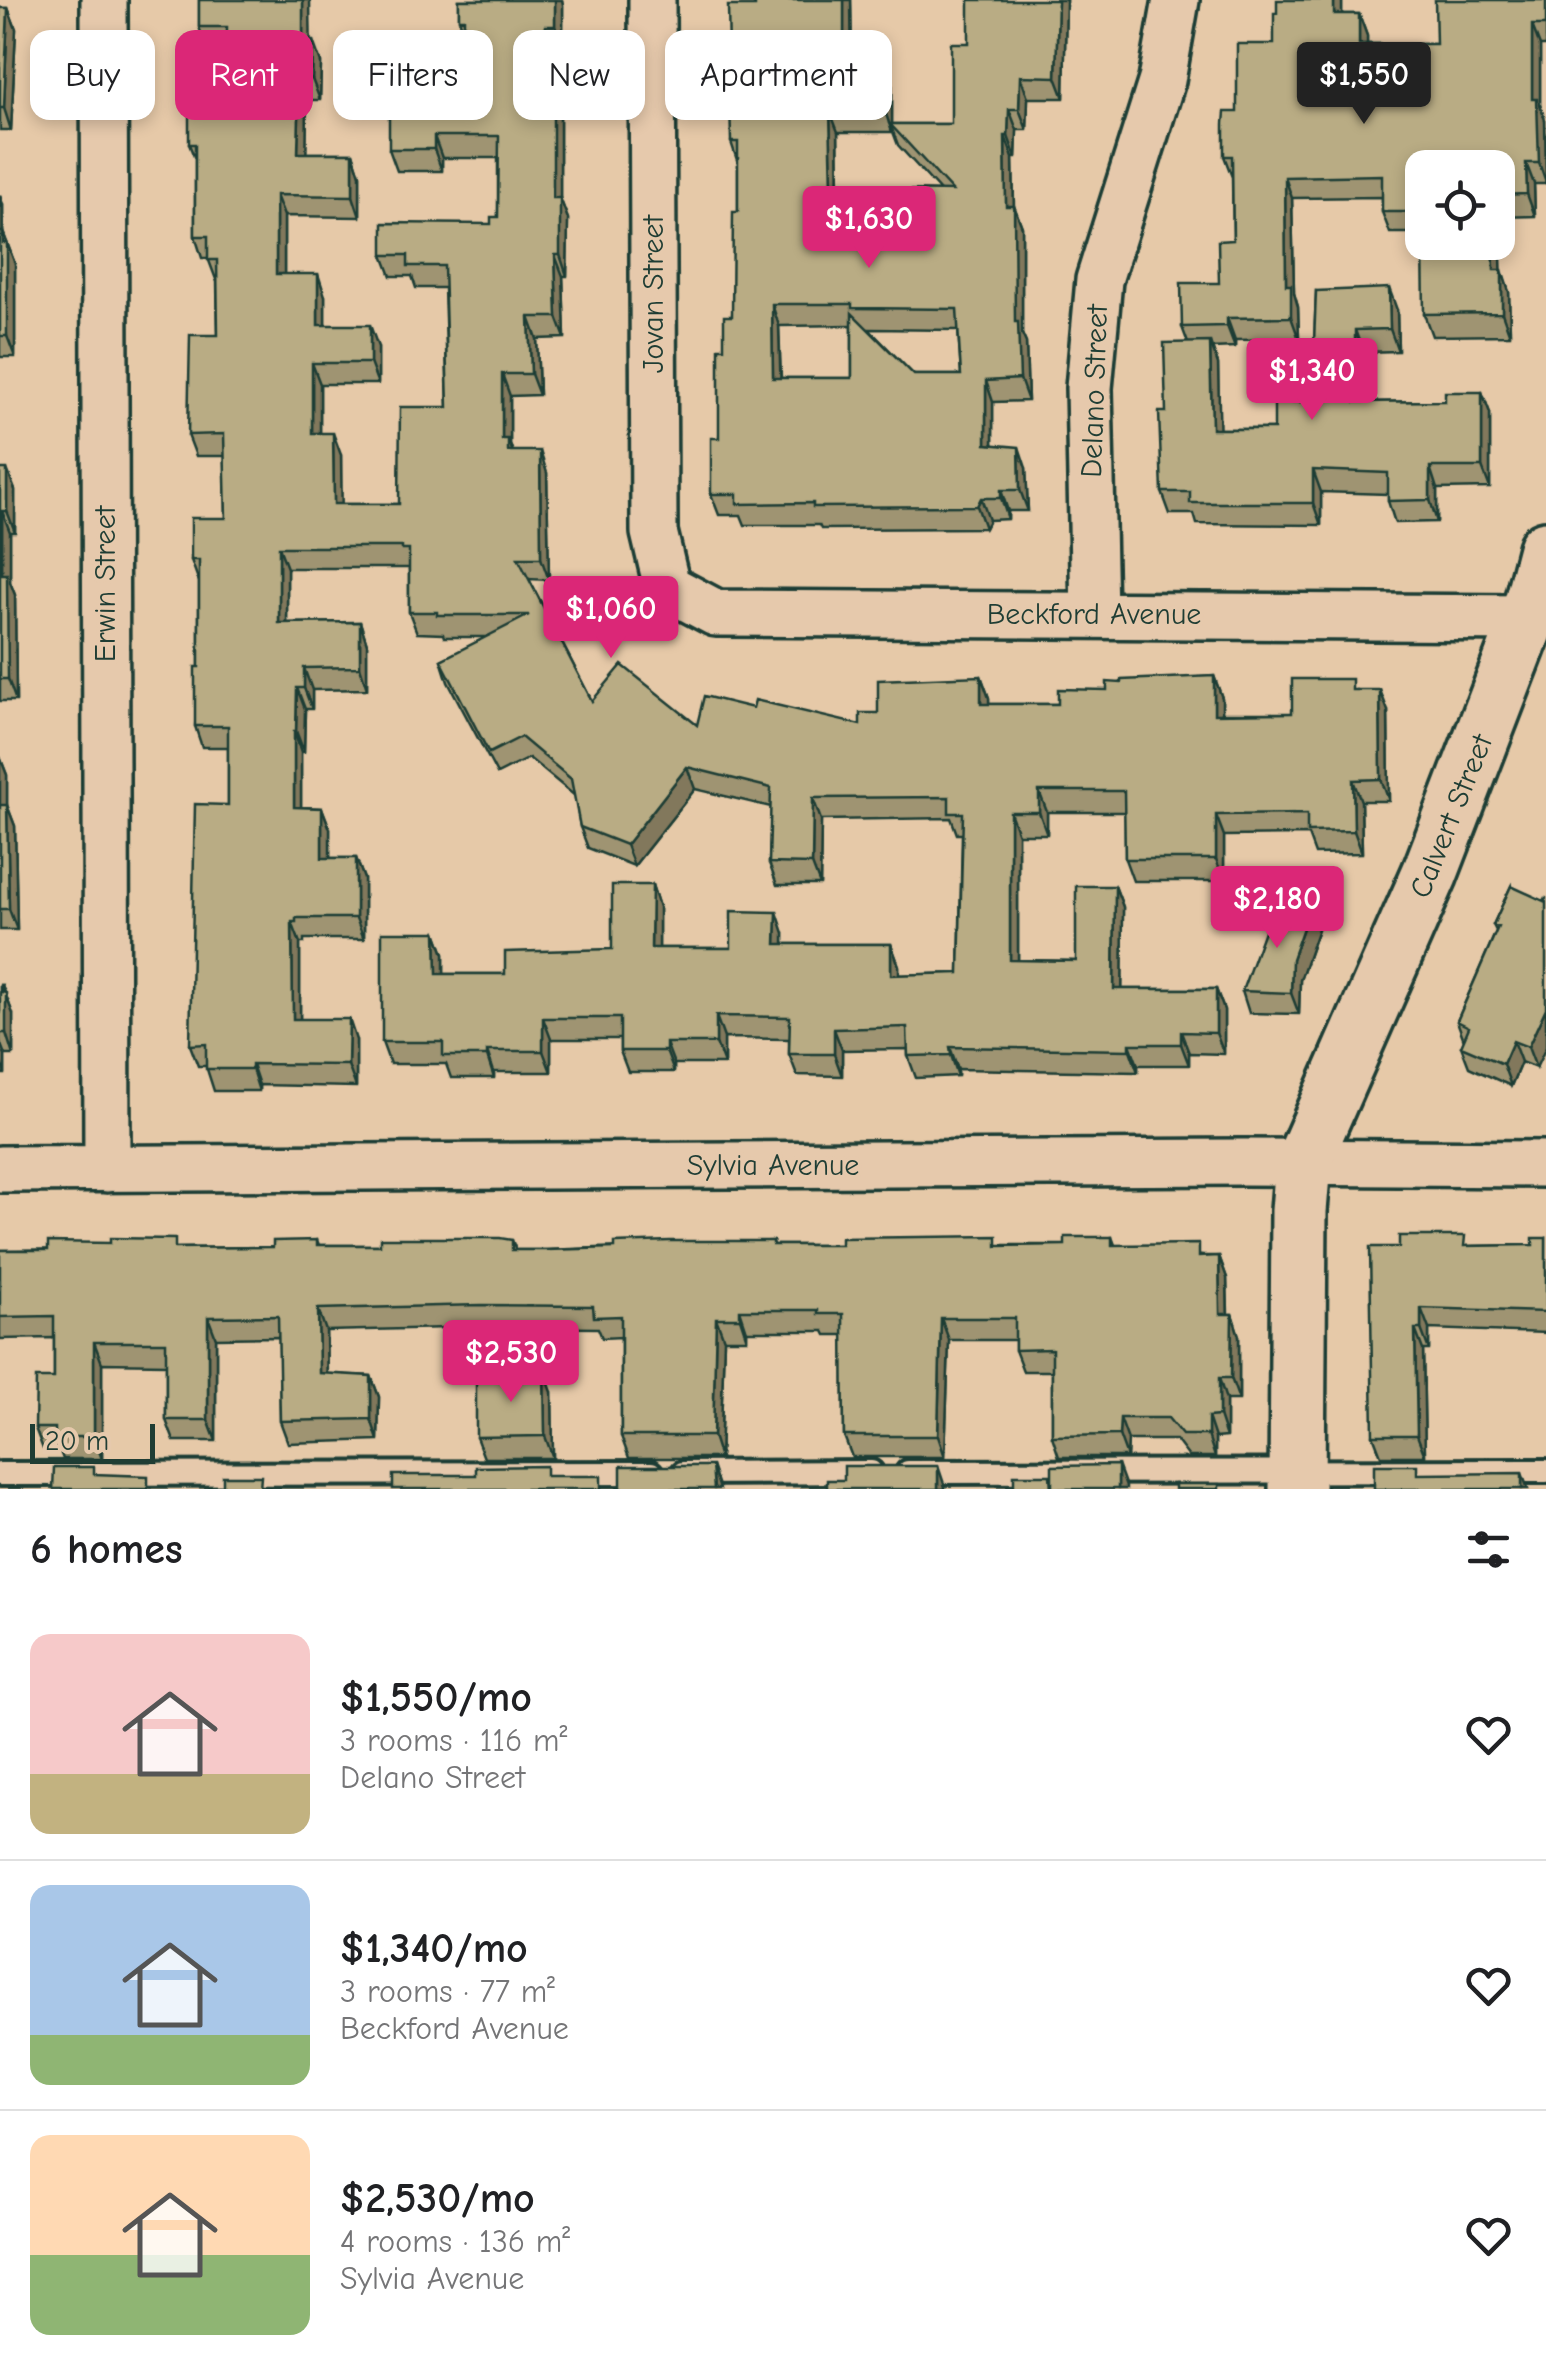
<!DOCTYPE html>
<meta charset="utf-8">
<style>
:root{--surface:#fff;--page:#f6f6f6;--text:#202124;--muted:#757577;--line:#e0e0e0;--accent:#db2777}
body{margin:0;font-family:"Comic Neue",sans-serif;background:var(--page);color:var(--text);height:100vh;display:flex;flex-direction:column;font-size:38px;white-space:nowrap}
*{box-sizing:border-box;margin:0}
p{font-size:32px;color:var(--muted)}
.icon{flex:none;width:55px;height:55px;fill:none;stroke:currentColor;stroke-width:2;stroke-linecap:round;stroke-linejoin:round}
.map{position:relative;height:1489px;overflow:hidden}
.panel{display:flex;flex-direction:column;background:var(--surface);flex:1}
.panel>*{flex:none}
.top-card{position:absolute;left:30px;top:30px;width:1000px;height:90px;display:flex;gap:20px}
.buttons{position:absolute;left:1405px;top:150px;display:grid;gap:20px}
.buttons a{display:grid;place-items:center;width:110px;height:110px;border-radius:20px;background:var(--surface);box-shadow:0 5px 15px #0003;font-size:50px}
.scale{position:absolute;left:30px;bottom:25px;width:125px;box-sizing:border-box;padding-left:10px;border:5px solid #1f3d34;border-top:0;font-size:28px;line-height:35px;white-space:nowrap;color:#1f3d34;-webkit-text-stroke:8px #e6c9ac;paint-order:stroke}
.price{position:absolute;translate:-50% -85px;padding:0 22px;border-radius:10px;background:var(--accent);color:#fff;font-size:32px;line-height:65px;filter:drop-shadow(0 2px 5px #0008)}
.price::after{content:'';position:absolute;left:50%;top:60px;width:30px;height:22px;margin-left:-15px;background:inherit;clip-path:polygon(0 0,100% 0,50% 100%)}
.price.current{background:#222;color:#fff}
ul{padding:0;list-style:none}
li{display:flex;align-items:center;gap:30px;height:250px;padding:0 30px}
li+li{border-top:2px solid var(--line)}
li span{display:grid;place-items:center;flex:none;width:280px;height:200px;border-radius:20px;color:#555}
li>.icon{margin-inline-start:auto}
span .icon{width:120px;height:120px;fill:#fffc;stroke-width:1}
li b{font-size:42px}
h2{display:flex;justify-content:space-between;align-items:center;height:120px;padding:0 30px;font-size:42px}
.tag{padding:0 35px;border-radius:20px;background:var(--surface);box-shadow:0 5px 15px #0003;font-size:35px;line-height:90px}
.tag.current{background:var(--accent);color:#fff}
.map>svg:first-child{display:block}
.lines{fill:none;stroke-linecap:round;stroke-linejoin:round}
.lane-casing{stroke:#1f3d34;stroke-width:30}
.street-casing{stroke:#1f3d34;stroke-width:52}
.secondary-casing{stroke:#1f3d34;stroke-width:62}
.lane{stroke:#e6c9ac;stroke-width:22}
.street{stroke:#e6c9ac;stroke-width:45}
.secondary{stroke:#e6c9ac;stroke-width:55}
.wall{fill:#9f9472;stroke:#1f3d34;stroke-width:2.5;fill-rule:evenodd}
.shaded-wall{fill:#82785c;stroke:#1f3d34;stroke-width:2.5}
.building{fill:#b9ac84;stroke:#1f3d34;stroke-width:2.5;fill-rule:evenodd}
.labels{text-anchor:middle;stroke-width:8;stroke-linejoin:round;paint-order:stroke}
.street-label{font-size:30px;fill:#1f3d34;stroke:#e6c9ac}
</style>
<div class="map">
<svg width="1546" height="1489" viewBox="0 0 1546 1489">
<rect width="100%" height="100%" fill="#e6c9a8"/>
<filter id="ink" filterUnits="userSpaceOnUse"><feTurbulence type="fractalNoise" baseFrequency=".01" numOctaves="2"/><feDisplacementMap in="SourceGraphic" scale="20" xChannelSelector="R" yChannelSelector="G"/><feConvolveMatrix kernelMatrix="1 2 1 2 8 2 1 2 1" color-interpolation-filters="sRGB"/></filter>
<g filter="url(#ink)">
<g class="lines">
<!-- lane casing -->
<g class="lane-casing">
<path id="lane" d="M908,1472L1546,1471
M683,1473L871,1472
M0,1474L651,1473"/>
</g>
<!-- street casing -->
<g class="street-casing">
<path id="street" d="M104,0L107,1169
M652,0L654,532L667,587L716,613L1528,618
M1094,613L1089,388L1099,280L1162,80L1176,0
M0,1169L1244,1162L1546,1164"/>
</g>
<!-- secondary casing -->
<g class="secondary-casing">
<path id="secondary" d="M1297,1489L1299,1211L1303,1162L1430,873L1528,618L1546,549"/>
</g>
<!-- lane -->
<use href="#lane" class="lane"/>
<!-- street -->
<use href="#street" class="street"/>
<!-- secondary -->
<use href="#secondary" class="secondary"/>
</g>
<!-- wall -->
<path class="wall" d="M199,0L311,41L321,63L320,100H307L306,153H353L360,175V217L284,216V274L325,296V325L378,347V384H320V433L341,455V504H399L448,407L444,288H416L412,276H391L383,255L491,224L498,217V158H442V171H397L389,149L394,108L464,90V32L459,19V0H562L563,5V48H553V93L560,114V198L568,219L567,276H563L565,338L537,339L539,395L510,396V445L513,451L547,473L549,580L529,579L592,701L697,725L753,708L860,725L878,713L981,676L989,698V704H1058L1107,690L1121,683L1214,676L1222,698V713H1292L1356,690L1388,711L1389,801H1361L1362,853L1315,854L1308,835L1224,836V881H1133L1125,859V812H1047V834H1018V960L1076,961L1115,886L1123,907L1122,989H1216L1224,1010V1054L1189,1053V1065H1138V1072L958,1069V1076L916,1078L908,1056V1049L842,1050V1076L797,1075L789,1054V1039L724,1038V1064H674V1072H628L620,1051V1039H551V1072H494V1078H451L446,1064H390L382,1042L436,932L444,954V974H505L612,949L652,885L659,907V948H731L784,933V944H891L899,966V975L959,973L962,834H957L951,818L821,820L820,885H777L769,863L771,807L695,789L634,866L588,848L580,827L575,796L529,758L497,774L448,682L441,660L487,637H444L443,634L417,633L409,612V568H287V623L360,622L367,644V689L312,690V709H305L304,752H301V807L322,808L330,829V858H356L364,879V939H304V943H300V1019L356,1040V1087L259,1085V1091H214L206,1066H198L190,1045L228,805V747H202L195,726L199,667V582L191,560L226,518L225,456H196L188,435L218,335L217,282L208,258H202L195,236V159L189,144L226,100L227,48L207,49L199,27Z
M755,0H851L852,59L892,80V124H951L969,43L1066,0L1064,98H1028L1027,130H1017L1016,158H1013L1014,206L1022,227V334L1026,343L1028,401L993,402V444L1026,468L1028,511H1008V519L989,520L985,528L821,529L819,525H745L741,515H719L711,494L719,438L724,348L732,316L738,212V163L731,142ZM892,129L898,145L940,191L839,189L838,132H892ZM852,325V378H781L779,326ZM869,329L958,330L961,375H914Z
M1342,0V14H1359L1367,36V44H1436L1546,0V46H1540V105L1545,120L1546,184H1534L1535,216L1500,217L1501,270L1509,292L1510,335L1432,336L1424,314L1498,242V168L1422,233H1390L1382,212V197L1292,198L1294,293L1298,307L1299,339L1235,340V347L1212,348L1218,364L1219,429H1274L1301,402L1312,395L1316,291L1397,310L1398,351L1363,352V402L1445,401L1482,392L1490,413V488L1437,489V522L1395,523L1388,501V494L1321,492V525L1197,524L1194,514H1170L1162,492L1166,412L1188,343L1182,327L1219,283L1233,240L1232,177L1224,156L1237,112L1274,44Z
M0,8H8L16,29L11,130H0Z
M0,196L3,205V232L15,264V357H0Z
M0,469L15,490V532H10V582L15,595L16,701H0Z
M0,757L7,775V805L15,826L17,930H0Z
M1511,886L1536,1068L1521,1062L1511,1086L1469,1067L1461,1046L1464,1040L1457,1021L1496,931L1493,925Z
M1311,905L1319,926L1300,980L1299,1014L1249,1013L1242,991Z
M0,985H2L13,1014V1055H5V1074H0Z
M1112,1237L1115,1245L1203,1256H1219L1227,1278L1228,1314H1232L1239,1336V1400H1226V1437L1215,1438V1457H1189L1176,1440H1128L1127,1457H1059L1052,1436V1371H1023L1015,1350V1340H949L945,1457H852L844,1436V1335H826L824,1331H747V1339H724L720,1458H629L621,1436V1337L602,1338L598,1328L489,1327L326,1331L327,1374L371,1376L379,1397L378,1440L288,1443L280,1421L279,1337L216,1338V1441H174L166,1420V1364L102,1363V1459H63L59,1449H43L35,1428L54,1378V1338L0,1339V1250L273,1247L317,1240L319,1245H380L512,1240L516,1250H546L773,1241L774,1245H1065Z
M1546,1238V1333L1429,1329V1350H1423L1425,1456H1381L1373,1435L1399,1247L1533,1245Z
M509,1378L552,1392L553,1458H484L476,1437Z"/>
<!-- shaded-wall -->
<path class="shaded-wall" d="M303,0H310L311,63L303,41Z
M555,0H562L563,5V48L555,26Z
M844,0H851L852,80L844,59Z
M1058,0H1066L1064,98L1056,77Z
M1334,0H1342V36L1334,14Z
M8,8L16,29L11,130L4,108Z
M1359,14L1367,36V65L1359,44Z
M1532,25L1540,46V105L1545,120L1546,183L1539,163L1532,99Z
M545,26L553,48V93L560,114V198L568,219L567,276L560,255L553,198L545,93Z
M313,41L321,63L320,100L312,79Z
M885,59L892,80V126L890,124L892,132L885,111Z
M1020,76L1028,98L1027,130L1019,109Z
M300,79L307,100L306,175L298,153Z
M1009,109L1017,130L1016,158L1008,136Z
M830,111L838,132L839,211L832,189Z
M434,136L442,158V171L434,149Z
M1005,136L1013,158L1014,223V206L1022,227V334L1026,343L1028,401L1020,379L1015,322L1006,206Z
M353,153L360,175V217L353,196Z
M1526,163L1534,184L1535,216L1527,194Z
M1285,177L1292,198L1294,293L1298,307L1299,339L1291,317L1286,285Z
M276,195L284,216V296L276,274Z
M0,196L3,205V232L15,264V357L7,336L0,244Z
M1498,210L1500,217L1502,292L1494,270L1493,242H1498Z
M555,255L563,276L565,338L557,317Z
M1502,270L1509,292L1510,335L1502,313Z
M318,274L325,296V347L318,325Z
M1389,288L1397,310L1398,351L1390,329Z
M772,304L779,326L781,399L773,378Z
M529,317L537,339L539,395L531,374Z
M1227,318L1235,340V347L1227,326Z
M370,325L378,347V384L370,363Z
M1355,330L1363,352V424L1355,402Z
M1210,342L1218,364L1220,451L1212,429Z
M312,363L320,384V455L312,433Z
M502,374L510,396V445L516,460V473L502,439Z
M986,381L993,402V465L986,444Z
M1482,392L1490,413V488L1482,467Z
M333,433L341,455L342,526L334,504Z
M1019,447L1026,468L1028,511L1020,490Z
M540,451L547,473L549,580L541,558Z
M1430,467L1437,489V522L1430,500Z
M7,469L15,490V532L7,511Z
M1313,470L1321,492V525L1313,503Z
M1001,490L1008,511V519L1001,498Z
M981,498L989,520L985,528L977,506Z
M2,511L10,532V582L15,595L16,701L8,679L2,574Z
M279,547L287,568V645L279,623Z
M360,622L367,644V689L360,667Z
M304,668L312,690V709L304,688Z
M981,676L989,698V726L981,704Z
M1214,676L1222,698V735L1214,714Z
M297,688L305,709L304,752L296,731Z
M1380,690L1388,711L1389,801L1381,779Z
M294,731L301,752V829L294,807Z
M0,757L7,775V826L0,808Z
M687,767L695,789L634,866L626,845Z
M1353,780L1361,801L1362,853L1354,831Z
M1039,791L1047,812V834L1039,812Z
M813,798L821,820L820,885L812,864Z
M7,805L15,826L17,930L9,909Z
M322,808L330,829V879L322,858Z
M1010,812L1018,834V981L1010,960Z
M1216,815L1224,836V881L1216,859Z
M356,858L364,879V939L356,918Z
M652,885L659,907V969L651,948Z
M1115,886L1123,907L1122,1010L1114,989Z
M1311,905L1319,926L1300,980L1299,1014L1291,993L1292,959Z
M777,912L784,933V965L776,944Z
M292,922L300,943V1040L293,1019Z
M436,932L444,954V995L437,974Z
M891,944L899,966V997L891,975Z
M2,985L13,1014V1055L6,1033Z
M1216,989L1224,1010V1054L1216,1033Z
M1546,1008V1047L1536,1068L1528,1047Z
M716,1016L724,1038V1064L716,1043Z
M543,1018L551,1039V1072L543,1051Z
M349,1019L356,1040V1087L348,1065Z
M834,1029L842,1050V1076L834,1054Z
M1181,1032L1189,1053V1065L1181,1044Z
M1513,1041L1521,1062L1511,1086L1503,1064Z
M0,1042L5,1055V1074L0,1061Z
M666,1043L674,1064V1072L666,1051Z
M1130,1044L1138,1065V1072L1130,1050Z
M950,1047L958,1069V1076L951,1055Z
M487,1051L494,1072V1078L487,1056Z
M252,1064L259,1085V1091L252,1069Z
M1219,1256L1227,1278L1228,1336L1220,1314Z
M1421,1308L1429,1329V1350L1421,1329Z
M318,1309L326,1331L327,1395L319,1373Z
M740,1310L747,1331V1339L740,1318Z
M1232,1314L1239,1336V1400L1231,1378Z
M208,1317L216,1338V1441L208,1420Z
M716,1318L724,1339L720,1458L713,1436Z
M941,1318L949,1340L945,1457L938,1436Z
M1415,1329L1423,1350L1425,1456L1417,1435Z
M94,1342L102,1363V1459L94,1437Z
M544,1370L552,1392L553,1458L545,1436Z
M371,1376L379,1397L378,1440L371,1419Z
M1219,1378L1226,1400V1437L1219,1416Z
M1208,1417L1215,1438V1457L1208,1435Z
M1120,1418L1128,1440L1127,1457L1119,1435Z
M1118,1465L1126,1487V1489H1118Z
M712,1466L720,1489H714Z
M938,1466L945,1487V1489H938Z
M1522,1473L1528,1489H1522Z"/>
<!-- building -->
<path class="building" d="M199,0H303V41H313L312,79H300L298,153H353V196L276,195V274H318V325H370V363H312V433H333L334,504H399L400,407H448L444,266H408V255H383V223L491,224V217H498L499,136H434V149H389V108H394V90H464V19H459V0H555V26H545V93H553V198H560V255H555L557,317H529L531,374H502V439H508V451H540L541,558H518L592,701L622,665L697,725L704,696L753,708L755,700L860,725V713H878V680L981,676V704H1058V689L1107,690V682L1121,683V680L1214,676V714L1292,713V679H1352V690H1380L1381,779L1353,780L1354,831L1307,832V814L1216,815V859H1125L1124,791H1039V812H1010V960L1076,961V886H1115L1114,989H1216V1033L1181,1032V1044H1130V1050L950,1047L951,1055L908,1056L907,1027L834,1029V1054H789L790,1017L716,1016V1043H666V1051H620V1018H543V1051H487V1056H443V1042H382V932H436L437,974H505V952L612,949V885H652L651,948H731V911L777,912L776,944H891V975L959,973L963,813H949V797L813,798L812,864L769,863L771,788L687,767L626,845L580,827L571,779L521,737L489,753L441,660L529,615H437V612H409V550H402V547H279V623L360,622V667L304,668V688H297L296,731H294V807L322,808V858H356V918H296V922H292L293,1019H349L348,1065L252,1064V1069H206V1044L190,1045L195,804L228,805V726H195V667H199V560H191V518H226L224,434L188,435L190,335H218L217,260H208V236H195V144H189V100H226L227,27H199Z
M755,0H844V59H885V111H830L832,189L952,191L890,124H951V43H969V0H1058L1056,77L1020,76L1019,109H1009L1008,136H1005L1006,206H1014L1015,322H1018L1020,379L986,381V444L1019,447L1020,490H1001V498H981L977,506L813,507V503L737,504V494H711V438H719V348H724V316H732L733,212H738V142H731L728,6H755ZM772,304H852V308L957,309L961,375H914L852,313V378H773Z
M1277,0H1334V14H1359V44H1436L1435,0H1546V25H1532V99H1537L1539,163H1526L1527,194L1498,195V168H1422V212H1382V175L1285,177L1286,285H1291V317L1227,318V326L1182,327L1181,283H1219L1218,241L1233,240L1232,156H1224V124L1225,112H1237V44H1274V13H1277Z
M0,8H8L4,108H0Z
M0,232H3V243H7V336H0Z
M1423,242H1493L1494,270H1502V313L1424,314Z
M1389,288L1390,329L1355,330V402L1445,401V392H1482V467H1430V500L1388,501V473L1313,470V503H1190V492H1162L1159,412H1166L1164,343L1210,342L1212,429H1274V402H1301V395H1312L1316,291Z
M0,469H7V511H2V574H7L8,679H0Z
M0,805H7L9,909H0Z
M1511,886L1544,901L1546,897V1008L1528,1047L1513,1041L1503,1064L1461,1046L1469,1027L1457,1021L1498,927L1493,925Z
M1311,905L1292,959L1291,993L1242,991L1273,906Z
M0,985H2V992L6,993V1033H0Z
M997,1236V1246L1065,1245V1237H1112V1245L1199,1244V1257L1219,1256L1220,1314H1232L1231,1378H1219V1416L1208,1417V1435H1182L1168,1418H1120L1119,1435L1052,1436V1349L1015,1350V1318H941L938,1436H844L843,1314H818V1310H740V1318H716L713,1436H621V1316L594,1317L593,1306L481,1305L318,1309L319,1373L371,1376V1419L280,1421L278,1316L208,1317V1420H166V1342H94V1437H55V1428H35L36,1378H54V1316L0,1317V1250H48V1242L110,1243V1238L175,1239V1248L273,1247V1241L317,1240V1245H380V1238H500L512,1240V1250H546L615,1248V1243L670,1241H773V1245H841V1238Z
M1399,1236H1465L1464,1246L1533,1245V1238H1546V1312L1421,1308V1329H1415L1417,1435H1373L1370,1247H1399Z
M509,1370H544L545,1436L476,1437V1379L509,1378Z
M1118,1465V1489H1052V1466Z
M1374,1465H1417V1474L1522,1473V1489H1374Z
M546,1466V1476H601V1489H393V1475H476V1467Z
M621,1466H712L714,1489H621Z
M844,1466H938V1489H827V1480H844Z
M54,1467H94V1474L148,1476V1489H53Z
M1014,1475H1050L1051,1489H1014Z
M223,1476H261L260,1489H223Z
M1175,1484H1219V1489H1175Z"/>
</g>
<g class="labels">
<!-- street labels -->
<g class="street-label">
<text transform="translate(653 294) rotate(-90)" y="10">Jovan Street</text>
<text transform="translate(1094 391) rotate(-88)" y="10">Delano Street</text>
<text transform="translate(105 584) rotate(-90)" y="10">Erwin Street</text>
<text x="1094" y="624">Beckford Avenue</text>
<text transform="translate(1451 816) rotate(-68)" y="10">Calvert Street</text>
<text x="773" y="1175">Sylvia Avenue</text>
</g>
</g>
</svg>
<div class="buttons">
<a><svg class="icon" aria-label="locate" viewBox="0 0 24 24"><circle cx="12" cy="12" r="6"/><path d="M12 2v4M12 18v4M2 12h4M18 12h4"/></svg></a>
</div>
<div class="scale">20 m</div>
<b class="price current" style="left:1364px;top:127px">$1,550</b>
<b class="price" style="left:869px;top:271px">$1,630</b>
<b class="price" style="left:1312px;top:423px">$1,340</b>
<b class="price" style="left:611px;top:661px">$1,060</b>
<b class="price" style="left:1277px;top:951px">$2,180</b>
<b class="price" style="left:511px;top:1405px">$2,530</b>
<div class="top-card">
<a class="tag">Buy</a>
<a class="tag current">Rent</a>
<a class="tag">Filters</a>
<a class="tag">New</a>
<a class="tag">Apartment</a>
</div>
</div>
<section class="panel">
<h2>6 homes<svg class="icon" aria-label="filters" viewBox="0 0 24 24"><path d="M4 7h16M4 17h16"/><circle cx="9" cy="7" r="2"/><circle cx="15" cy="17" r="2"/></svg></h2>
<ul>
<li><span style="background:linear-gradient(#f6c9c9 70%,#c2b280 0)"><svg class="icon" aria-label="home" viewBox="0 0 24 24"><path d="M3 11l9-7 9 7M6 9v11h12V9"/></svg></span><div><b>$1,550/mo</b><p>3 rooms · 116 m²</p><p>Delano Street</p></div><svg class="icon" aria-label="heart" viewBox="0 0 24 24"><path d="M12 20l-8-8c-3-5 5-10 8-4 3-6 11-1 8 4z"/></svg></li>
<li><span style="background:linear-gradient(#a9c7e8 75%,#8fb573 0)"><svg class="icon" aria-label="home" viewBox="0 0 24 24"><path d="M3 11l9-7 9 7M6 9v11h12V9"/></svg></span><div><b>$1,340/mo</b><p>3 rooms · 77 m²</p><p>Beckford Avenue</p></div><svg class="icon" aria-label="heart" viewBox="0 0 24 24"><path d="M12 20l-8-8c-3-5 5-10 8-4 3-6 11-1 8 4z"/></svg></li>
<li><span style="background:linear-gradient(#ffd9b3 60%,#8fb573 0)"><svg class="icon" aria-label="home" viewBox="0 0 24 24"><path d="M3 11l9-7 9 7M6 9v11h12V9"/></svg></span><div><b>$2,530/mo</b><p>4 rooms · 136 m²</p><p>Sylvia Avenue</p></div><svg class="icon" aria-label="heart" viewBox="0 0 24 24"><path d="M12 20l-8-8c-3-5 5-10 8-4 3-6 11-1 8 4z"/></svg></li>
</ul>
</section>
